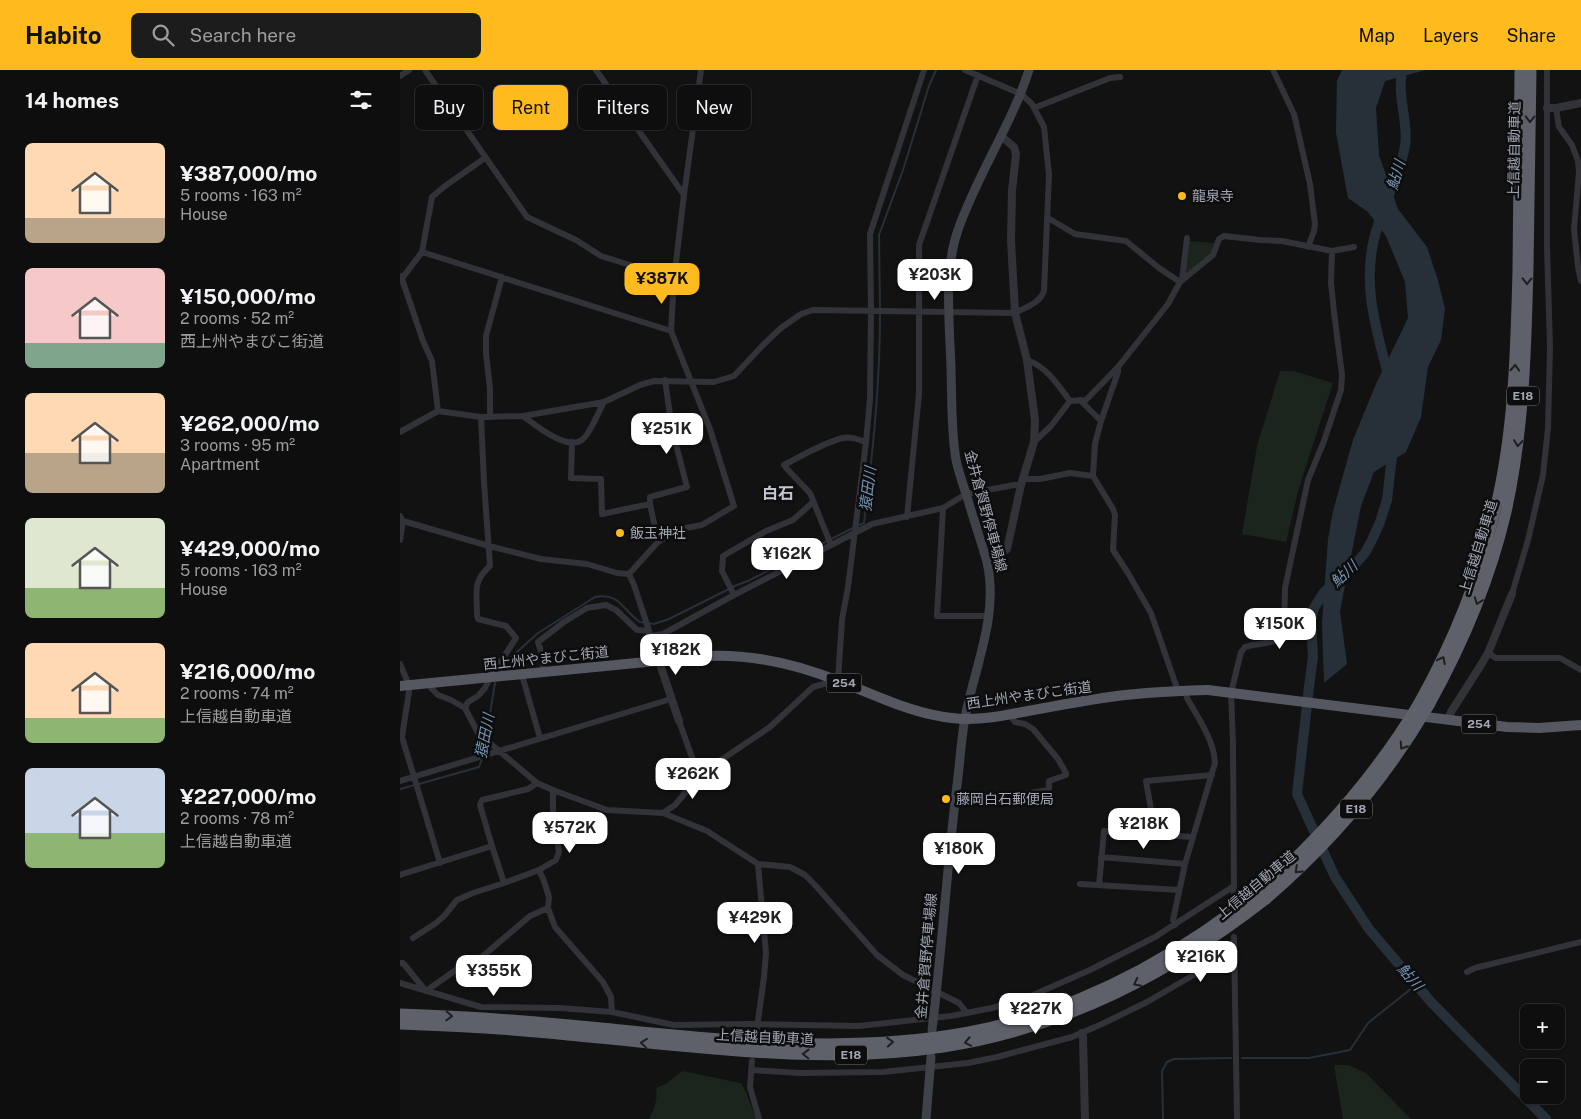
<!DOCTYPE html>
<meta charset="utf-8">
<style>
:root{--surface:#0e0e0e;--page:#1c1c1c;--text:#f1f3f6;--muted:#9b9c9e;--line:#2e2e2e;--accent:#ffba1e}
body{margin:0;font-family:"Public Sans","Noto Sans JP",sans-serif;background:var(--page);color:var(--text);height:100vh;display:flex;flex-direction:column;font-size:19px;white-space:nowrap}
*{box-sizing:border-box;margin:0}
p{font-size:16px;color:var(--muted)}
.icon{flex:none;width:28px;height:28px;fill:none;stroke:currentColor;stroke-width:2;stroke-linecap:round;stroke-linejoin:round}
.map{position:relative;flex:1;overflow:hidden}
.details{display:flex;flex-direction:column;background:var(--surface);width:400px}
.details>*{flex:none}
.top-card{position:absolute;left:15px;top:15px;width:475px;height:45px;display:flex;gap:10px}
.buttons{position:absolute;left:1120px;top:934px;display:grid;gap:10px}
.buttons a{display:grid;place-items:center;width:45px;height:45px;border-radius:8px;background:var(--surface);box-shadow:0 1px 4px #0004,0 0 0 1px var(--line);font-size:25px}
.price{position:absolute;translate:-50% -42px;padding:0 11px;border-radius:10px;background:#fff;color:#222;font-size:16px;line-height:32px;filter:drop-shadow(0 1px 2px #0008)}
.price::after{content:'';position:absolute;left:50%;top:30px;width:15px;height:11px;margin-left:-8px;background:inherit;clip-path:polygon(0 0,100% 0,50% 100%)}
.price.selected{background:var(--accent);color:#111}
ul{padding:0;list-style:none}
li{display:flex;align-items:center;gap:15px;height:125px;padding:0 25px}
li span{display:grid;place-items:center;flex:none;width:140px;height:100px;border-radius:8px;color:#555}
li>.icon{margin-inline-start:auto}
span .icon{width:60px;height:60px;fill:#fffc;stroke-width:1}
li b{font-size:21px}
h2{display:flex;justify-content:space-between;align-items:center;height:60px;padding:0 25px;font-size:21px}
.pill{padding:0 18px;border-radius:8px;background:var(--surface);box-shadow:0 1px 4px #0004,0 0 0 1px var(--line);font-size:18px;line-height:45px}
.pill.selected{background:var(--accent);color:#111}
header{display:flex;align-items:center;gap:30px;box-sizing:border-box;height:70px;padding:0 25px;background:var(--accent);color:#111}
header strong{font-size:24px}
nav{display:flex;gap:28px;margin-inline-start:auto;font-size:18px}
.search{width:350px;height:45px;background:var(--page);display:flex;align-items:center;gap:12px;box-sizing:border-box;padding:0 18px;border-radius:8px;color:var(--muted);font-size:19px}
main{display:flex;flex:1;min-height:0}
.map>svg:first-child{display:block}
.green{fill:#1b241d}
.water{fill:#273038}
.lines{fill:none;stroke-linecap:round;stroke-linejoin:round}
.stream{stroke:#273038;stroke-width:2}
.river{stroke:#273038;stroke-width:10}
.minor{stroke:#323339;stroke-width:6}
.tertiary{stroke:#323339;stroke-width:8}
.secondary{stroke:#404249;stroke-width:9}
.trunk{stroke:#565861;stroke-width:10}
.motorway{stroke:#5e616a;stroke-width:11}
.motorway-bridge{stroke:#5e616a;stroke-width:11}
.oneway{stroke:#1d1e20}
.poi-dot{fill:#ffba1e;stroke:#0d0d0e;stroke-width:2}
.labels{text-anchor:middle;stroke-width:5;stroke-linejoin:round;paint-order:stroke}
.shield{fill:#0d0d0e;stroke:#757983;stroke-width:1}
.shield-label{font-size:12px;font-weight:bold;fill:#a2a7b5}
.street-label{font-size:14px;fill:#a2a7b5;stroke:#0d0d0e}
.poi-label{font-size:14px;fill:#a2a7b5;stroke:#0d0d0e;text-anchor:start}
.water-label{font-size:15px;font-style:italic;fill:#7495b5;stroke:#0d0d0e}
.quarter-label{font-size:16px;font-weight:bold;fill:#c3c6d1;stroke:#0d0d0e}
</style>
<header>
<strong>Habito</strong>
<div class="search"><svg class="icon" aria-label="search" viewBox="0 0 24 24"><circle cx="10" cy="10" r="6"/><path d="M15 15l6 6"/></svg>Search here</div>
<nav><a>Map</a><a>Layers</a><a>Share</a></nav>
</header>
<main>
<section class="details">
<h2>14 homes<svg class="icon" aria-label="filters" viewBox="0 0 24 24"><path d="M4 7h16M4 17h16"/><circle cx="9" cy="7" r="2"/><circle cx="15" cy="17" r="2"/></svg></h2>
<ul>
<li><span style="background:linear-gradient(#ffd9b3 75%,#b9a48a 0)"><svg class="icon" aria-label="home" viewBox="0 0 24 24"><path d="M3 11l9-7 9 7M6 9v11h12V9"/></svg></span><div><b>¥387,000/mo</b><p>5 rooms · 163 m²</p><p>House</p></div></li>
<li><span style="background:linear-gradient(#f6c9c9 75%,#7fa58c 0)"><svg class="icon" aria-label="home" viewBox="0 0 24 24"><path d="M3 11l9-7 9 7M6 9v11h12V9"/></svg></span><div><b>¥150,000/mo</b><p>2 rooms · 52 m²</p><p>西上州やまびこ街道</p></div></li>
<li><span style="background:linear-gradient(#ffd9b3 60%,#b9a48a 0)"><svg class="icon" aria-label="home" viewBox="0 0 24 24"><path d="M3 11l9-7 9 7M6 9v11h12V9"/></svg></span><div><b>¥262,000/mo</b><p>3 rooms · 95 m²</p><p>Apartment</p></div></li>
<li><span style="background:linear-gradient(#dfe7d0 70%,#8fb573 0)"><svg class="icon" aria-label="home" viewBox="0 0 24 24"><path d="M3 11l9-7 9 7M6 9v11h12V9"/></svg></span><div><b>¥429,000/mo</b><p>5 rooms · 163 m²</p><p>House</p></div></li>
<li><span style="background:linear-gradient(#ffd9b3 75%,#8fb573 0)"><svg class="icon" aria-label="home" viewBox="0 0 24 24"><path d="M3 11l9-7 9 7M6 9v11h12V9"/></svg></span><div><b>¥216,000/mo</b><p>2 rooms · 74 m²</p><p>上信越自動車道</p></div></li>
<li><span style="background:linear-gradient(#c9d6e8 65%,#8fb573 0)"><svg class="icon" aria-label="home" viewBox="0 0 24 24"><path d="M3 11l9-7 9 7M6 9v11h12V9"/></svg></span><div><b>¥227,000/mo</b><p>2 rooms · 78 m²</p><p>上信越自動車道</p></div></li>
</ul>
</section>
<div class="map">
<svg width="1181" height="1049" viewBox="0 0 1181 1049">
<rect width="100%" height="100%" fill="#121213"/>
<!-- green -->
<path class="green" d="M789,171L814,173L810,185L785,204Z
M880,301H894L933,313L899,418L886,472L842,464L857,376Z
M934,995H948L966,1003L1011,1049H943Z
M282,1001L341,1013L346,1022L356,1049H249C254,1040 258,1029 256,1018L266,1014Z"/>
<!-- water -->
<path class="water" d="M942,0H1026L985,11L976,38L979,85L998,139L1027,177L1038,210L1045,239L1041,270L1028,297L1021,347L1006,382L974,402L961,436L940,541L947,594L924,613L922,553L928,469L933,441L953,370L976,314L1008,248L1005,212L986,166L968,142L948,128L936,63L937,11Z"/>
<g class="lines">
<!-- stream -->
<path class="stream" d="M480,239L479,165L503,100L529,16L536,0
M457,456L464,453C473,384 480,314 480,244
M101,601L106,592L138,563L195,527C220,522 222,540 240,552L254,554L269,549L337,515L348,511L453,458
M86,668L95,613
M83,685L86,672
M19,714L79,697L82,689
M0,719L15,715
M842,988H909L950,980L968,953L1017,914
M763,1049L762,1001L767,992L774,989L831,988"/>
<!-- river -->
<path class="river" d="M989,308C975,256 960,208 978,155C986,127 1000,105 1005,76C1008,59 1002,40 1001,23C1000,15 1001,7 1002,0
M993,377L987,430L980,452L972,470L965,483L950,500L924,522L914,538L911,550L913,587L909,617L897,724L935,807L969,859L1031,932L1146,1049"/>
<!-- minor -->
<path class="minor" d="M25,0L127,147L176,170L201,186L274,209
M196,0L284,125
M873,0L894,44L910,114L915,154L914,161L908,177
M0,6L9,0
M634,38L710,8L720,7
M1156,38L1159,57L1172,75L1178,91L1179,102L1174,159L1178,197L1181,211
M648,148L675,164L726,171L759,198L780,212
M22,182L271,261
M1,206L23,271L32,291L38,341
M782,210L787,168
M0,211L22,182L32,127L45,116L85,88
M627,290C647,297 658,315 670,331
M718,297V302L701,351L695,374L693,406L713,439L715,445L713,480L728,503L751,543L778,621
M680,330L701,351
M123,346C135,355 171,385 185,367C193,357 198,343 204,332
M90,347V319L86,283V266L102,207
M0,362L38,341L81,347L123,346L204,332L240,315L254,311L314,312L334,306L363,275L381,258L401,244L413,240L615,243C626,237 640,233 644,221L649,105L644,57L632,34L621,24L565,0
M172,372L171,408L201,409L202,444L250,434L258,472
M634,372L651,356L670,331L686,330L718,297L768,234L780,212L813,185L819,169L824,166L860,170L882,171L932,181L954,177
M622,409H640L670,403L693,406
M250,434V427L287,417L272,359L265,310
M543,438L537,546H589
M0,446L3,451L0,470
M507,447L519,324V175L578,5
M0,452L3,451L89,476L141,489L187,494L217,503L229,504
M431,475L410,423L387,399L384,395C401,386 425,372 443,368C451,366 459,370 466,372
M229,504L258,472L280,459L302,455L334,436L310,359L271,261L274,209L284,125L301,0
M229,504L234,515L259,591
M1112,524L1128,470L1143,405L1148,358L1150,277L1147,177V0
M334,525L322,501L323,486L366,461L393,450L413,432
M251,566L263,564L334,525L472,454L543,438L566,424L614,415H621
M1088,583L1096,588H1160L1181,600
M0,594L9,615V622L2,667L40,793
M144,602L142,585L138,572L164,552L187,538L206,535L216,540L237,560L249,561
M122,605L140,668
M438,610L442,550L448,517L466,372L470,329L471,241L470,164L524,0
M30,613L31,618L38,625L51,630L65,638L78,663L137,713L153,720L207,740L263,743L307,761L358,794L390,797L405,805L415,815L477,885L503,905L559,933L567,943
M65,638L68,632L78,626L85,618L90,608L116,568L106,556L78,549L77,545C77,522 72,512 90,496L84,412L81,347
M609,644L615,652L625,654L633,659L658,689L666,703V705L649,711V718L648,720L625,724
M279,651L294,693L305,699
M0,711L271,629
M153,720V740L159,782L156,790L139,800L144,811L149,827L148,838L155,857L203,912L211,927L212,942
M263,743L275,735L305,699L324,688L370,657L413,617L427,613L432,609
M751,764L752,745L746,711L812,705
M92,776L104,813
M701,787L785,794
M0,805L92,776L80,735L82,730L128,719L137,713
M680,814L779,820
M699,815L704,761L792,767
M834,827L833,673L831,623L841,582L845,577C856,573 878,574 884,565L885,518L908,410L924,371L941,320L942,305L934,242L931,213L932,181
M775,855L773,850L785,794L815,693C814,670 798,648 787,628L786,621
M834,867L837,1049
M13,868L36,853L44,846L57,830L73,823L104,813L139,800
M0,893H3L25,920
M1067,902L1075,898L1181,872
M0,913L81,937L160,938L212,942L274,955L349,954L459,956L551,946L592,938L624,929L690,900L755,867L834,816
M26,921L60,897L83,886L130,846L148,838
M356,965L364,907L366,883L358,794
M352,991L350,1017L359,1049
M351,1000L400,1003L483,1002L568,993L597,987L672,967L702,954L747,932L835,881"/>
<!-- tertiary -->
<path class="tertiary" d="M1147,38H1156L1181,33
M587,492L598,487L607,479L621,415L634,372L635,350L627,290L615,243L611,170L612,121L616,84L614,77L601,66
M259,591L279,651
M1048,649L1051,642L1079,598L1088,583L1112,524
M682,963L683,968L685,1049"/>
<!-- secondary -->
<path class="secondary" d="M532,960C542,879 547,797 557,715C560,693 561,670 565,648C575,595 599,546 587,492C581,471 574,451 568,430C564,417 559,404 556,390C551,361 552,329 551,299C550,255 543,202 558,160C577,105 611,56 629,0
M526,1049L531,987"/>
<!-- trunk -->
<path class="trunk" d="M0,616L308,586C353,584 399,595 441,612C478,626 513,644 552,648C577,651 603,646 628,641C655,636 682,631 710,627C742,622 776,621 808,620L1107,657L1139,658L1181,655"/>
<!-- motorway -->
<path class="motorway" d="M1019,633C1053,572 1079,508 1095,440C1114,362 1116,281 1118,200C1119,133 1119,67 1120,0
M1029,635C1063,574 1090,510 1106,442C1124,361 1126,279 1128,197C1129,131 1130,66 1131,0
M0,944C71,946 142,952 212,959C331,971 451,984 569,962C679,941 777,887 863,818
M0,954C56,956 112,959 168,965C292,976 418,996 543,977C665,958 770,904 866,829"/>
<!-- motorway-bridge -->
<path class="motorway-bridge" d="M863,818C924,764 977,703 1019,633
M866,829C931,773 986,709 1029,635"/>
</g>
<!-- one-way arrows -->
<defs><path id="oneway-chevron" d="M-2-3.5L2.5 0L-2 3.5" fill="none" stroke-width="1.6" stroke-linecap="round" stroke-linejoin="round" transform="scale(1.25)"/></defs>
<g class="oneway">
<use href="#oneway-chevron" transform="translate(1130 49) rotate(91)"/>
<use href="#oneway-chevron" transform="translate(1127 211) rotate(91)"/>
<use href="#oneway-chevron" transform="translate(1115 298) rotate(-87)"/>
<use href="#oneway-chevron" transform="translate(1118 373) rotate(97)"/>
<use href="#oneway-chevron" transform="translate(1078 531) rotate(110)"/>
<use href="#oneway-chevron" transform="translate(1042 590) rotate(-63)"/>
<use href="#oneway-chevron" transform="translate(1003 676) rotate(123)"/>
<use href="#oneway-chevron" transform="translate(898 800) rotate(137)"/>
<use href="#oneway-chevron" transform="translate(737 913) rotate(153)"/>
<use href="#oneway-chevron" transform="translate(49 946) rotate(3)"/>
<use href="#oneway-chevron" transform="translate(490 972) rotate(-5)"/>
<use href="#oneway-chevron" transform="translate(568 972) rotate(169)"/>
<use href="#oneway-chevron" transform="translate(244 973) rotate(-174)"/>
<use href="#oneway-chevron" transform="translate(406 984) rotate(-179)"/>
</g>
<!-- markers -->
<g class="poi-dot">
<circle cx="782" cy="126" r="5"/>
<circle cx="220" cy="463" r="5"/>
<circle cx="546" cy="729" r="5"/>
</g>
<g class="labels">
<!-- shield labels -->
<g class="shield">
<rect x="1107" y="316.5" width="32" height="19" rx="4"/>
<rect x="426.5" y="603.5" width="35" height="19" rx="4"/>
<rect x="1061.5" y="644.5" width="35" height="19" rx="4"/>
<rect x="940" y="729.5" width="32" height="19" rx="4"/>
<rect x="435" y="975.5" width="32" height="19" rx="4"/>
</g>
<g class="shield-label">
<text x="1123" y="330">E18</text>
<text x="444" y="617">254</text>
<text x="1079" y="658">254</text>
<text x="956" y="743">E18</text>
<text x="451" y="989">E18</text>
</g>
<!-- street labels -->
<g class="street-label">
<text transform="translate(1114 80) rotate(-89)" y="5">上信越自動車道</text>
<text transform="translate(586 441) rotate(75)" y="5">金井倉賀野停車場線</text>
<text transform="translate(1078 477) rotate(-73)" y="5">上信越自動車道</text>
<text transform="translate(146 588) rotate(-6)" y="5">西上州やまびこ街道</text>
<text transform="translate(629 625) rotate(-8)" y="5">西上州やまびこ街道</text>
<text transform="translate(856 815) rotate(-40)" y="5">上信越自動車道</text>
<text transform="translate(526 886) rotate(-85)" y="5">金井倉賀野停車場線</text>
<text transform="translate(365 967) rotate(3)" y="5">上信越自動車道</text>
</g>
<!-- poi labels -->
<g class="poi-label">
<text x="792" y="131">龍泉寺</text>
<text x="230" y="468">飯玉神社</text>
<text x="556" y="734">藤岡白石郵便局</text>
</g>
<!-- water labels -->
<g class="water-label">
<text transform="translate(996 105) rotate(-73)" y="5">鮎川</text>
<text transform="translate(468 419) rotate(-83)" y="5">猿田川</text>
<text transform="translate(944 504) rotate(-43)" y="5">鮎川</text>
<text transform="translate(85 666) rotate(-79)" y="5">猿田川</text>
<text transform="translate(1010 907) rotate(49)" y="5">鮎川</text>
</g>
<!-- quarter labels -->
<g class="quarter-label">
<text x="378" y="429">白石</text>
</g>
</g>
</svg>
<div class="buttons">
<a>+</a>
<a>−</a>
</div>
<b class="price" style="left:535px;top:231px">¥203K</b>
<b class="price selected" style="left:262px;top:235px">¥387K</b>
<b class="price" style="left:267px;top:385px">¥251K</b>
<b class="price" style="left:387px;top:510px">¥162K</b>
<b class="price" style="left:880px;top:580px">¥150K</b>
<b class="price" style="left:276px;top:606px">¥182K</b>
<b class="price" style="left:293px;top:730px">¥262K</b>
<b class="price" style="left:744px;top:780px">¥218K</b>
<b class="price" style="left:170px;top:784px">¥572K</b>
<b class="price" style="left:559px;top:805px">¥180K</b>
<b class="price" style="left:355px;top:874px">¥429K</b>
<b class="price" style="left:801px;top:913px">¥216K</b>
<b class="price" style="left:94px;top:927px">¥355K</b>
<b class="price" style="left:636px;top:965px">¥227K</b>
<div class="top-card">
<a class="pill">Buy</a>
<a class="pill selected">Rent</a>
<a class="pill">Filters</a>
<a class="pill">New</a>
</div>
</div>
</main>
